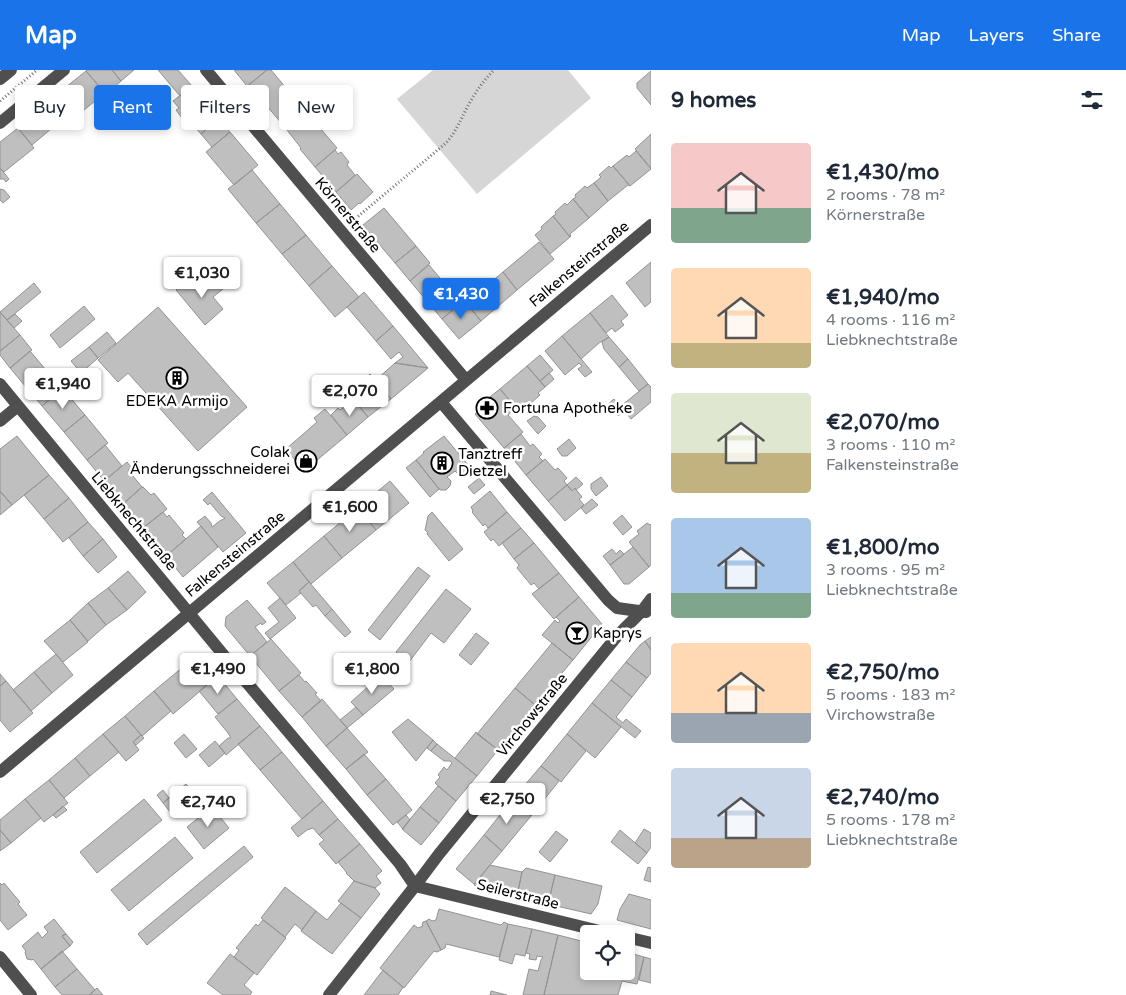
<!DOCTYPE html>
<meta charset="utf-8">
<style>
:root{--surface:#fff;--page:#f6f6f7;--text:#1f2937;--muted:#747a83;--accent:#1a73e8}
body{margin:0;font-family:"Varela Round",sans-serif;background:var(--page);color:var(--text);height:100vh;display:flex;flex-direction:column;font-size:19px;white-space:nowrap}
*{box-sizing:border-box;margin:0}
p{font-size:16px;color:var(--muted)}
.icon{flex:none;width:28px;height:28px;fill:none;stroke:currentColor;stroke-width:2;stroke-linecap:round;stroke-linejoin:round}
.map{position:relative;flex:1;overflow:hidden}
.drawer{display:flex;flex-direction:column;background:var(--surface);width:475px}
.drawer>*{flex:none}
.hud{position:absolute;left:15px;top:15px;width:475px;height:45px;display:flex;gap:10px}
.fabs{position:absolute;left:580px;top:855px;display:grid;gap:10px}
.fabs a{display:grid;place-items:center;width:55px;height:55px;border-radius:5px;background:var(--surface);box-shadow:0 2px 8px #0003;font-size:25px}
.price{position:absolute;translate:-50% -42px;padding:0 11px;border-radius:5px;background:#fff;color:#222;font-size:16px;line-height:32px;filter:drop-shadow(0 1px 2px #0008)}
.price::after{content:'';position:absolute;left:50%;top:30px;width:15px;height:11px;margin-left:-8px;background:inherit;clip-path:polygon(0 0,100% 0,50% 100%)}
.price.active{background:var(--accent);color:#fff}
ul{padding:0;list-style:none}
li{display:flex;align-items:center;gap:15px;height:125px;padding:0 20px}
li span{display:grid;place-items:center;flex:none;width:140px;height:100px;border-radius:5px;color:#555}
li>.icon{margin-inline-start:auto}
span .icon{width:60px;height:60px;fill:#fffc;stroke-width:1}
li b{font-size:21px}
h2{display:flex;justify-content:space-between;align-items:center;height:60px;padding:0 20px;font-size:21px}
.tag{padding:0 18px;border-radius:5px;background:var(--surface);box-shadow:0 2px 8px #0003;font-size:18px;line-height:45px}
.tag.active{background:var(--accent);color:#fff}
header{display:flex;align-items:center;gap:30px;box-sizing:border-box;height:70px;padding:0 25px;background:var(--accent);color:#fff}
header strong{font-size:24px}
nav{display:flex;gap:28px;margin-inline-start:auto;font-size:18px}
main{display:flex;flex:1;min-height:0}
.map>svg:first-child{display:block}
.green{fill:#d6d6d6}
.building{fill:#bfbfbf;stroke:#939393}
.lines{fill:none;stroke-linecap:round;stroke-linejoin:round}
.path{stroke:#717171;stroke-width:3;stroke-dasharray:1 2.5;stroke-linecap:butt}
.minor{stroke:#4f4f4f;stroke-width:12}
.labels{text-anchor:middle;stroke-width:5;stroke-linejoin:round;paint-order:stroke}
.street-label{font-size:15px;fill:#000;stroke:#fff}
.poi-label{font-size:15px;fill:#000;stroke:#fff;text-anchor:start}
</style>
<header>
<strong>Map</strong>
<nav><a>Map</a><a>Layers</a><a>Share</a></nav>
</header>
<main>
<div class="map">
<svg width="651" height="925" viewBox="0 0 651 925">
<rect width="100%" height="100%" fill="#fff"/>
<!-- green -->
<path class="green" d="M433,0H568L591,28L477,124L397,29Z"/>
<!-- building -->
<path class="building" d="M87,0H112L121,11L106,24L86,1Z
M112,0H134L121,11Z
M158,0H178L192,16L180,26Z
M234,0H267L247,16Z
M267,0H271L303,38L283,55L249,15Z
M86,1L102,20L94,27L95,31L84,40L66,17Z
M651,1V35L637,18V13Z
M192,16L206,34L188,49L185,45L182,48L176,40L179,38L173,31Z
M61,22L74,39L58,53L44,35Z
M206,34L219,49L201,64L188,49Z
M44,35L58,53L32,75L18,58Z
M303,38L337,78L315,97L300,79L301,78L294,69L283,55Z
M219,49L230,62L212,77L201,64Z
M18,58L34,78L4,102L0,98V72Z
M230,62L258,95L234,115L206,82Z
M651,64V98L635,79Z
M335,80L338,84L341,82L349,92L347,95L355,105L336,122L315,97Z
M636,81L651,99L630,116L613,96L627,85L629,87Z
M609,96L611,98L613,96L630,116L628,115L608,131L594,113L601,107L599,105Z
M0,98L9,109L6,112L4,109H0Z
M252,100L280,134L256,153L228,119Z
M357,104L373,122L360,134L359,133L351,140L336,122Z
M594,113L608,131L589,148L573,129L576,127L575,125L585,116L587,118Z
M0,119L4,120L10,127L3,133L0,130Z
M573,129L589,148L570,164L571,166L570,167L553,146L556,144L555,142L565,133L567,135Z
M280,134L306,165L282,184L256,153Z
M384,138L416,176L395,193L363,155Z
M553,146L570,167L550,184L535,165L542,159L541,157Z
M306,165L332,196L309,216L282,184Z
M539,172L554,189L517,220L503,202Z
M416,176L430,193L410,211L395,193Z
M651,192V232L645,237L626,213Z
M429,195L461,233L442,249L410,211Z
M332,196L359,227L335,247L309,216Z
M503,202L517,220L481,251L466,233Z
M193,205H194L204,216L214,208L223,219L213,227L223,239L205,255L176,220L186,212L192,219L200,213Z
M34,213L41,222L7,250L0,242Z
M364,222L393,256L376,271L347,237Z
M612,225L628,245L621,251L624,255L615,262L612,258L606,263L590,243Z
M461,233H466L481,251L459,269L442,249Z
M84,236L95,249L60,278L50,265Z
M158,237L247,337L198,381L128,303L118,312L98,290Z
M0,242L20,265L0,281Z
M590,243L609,267L599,273L581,289L562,266Z
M15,244L22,251L14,258L7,250Z
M393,256L428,298L395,293L403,287L399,282L391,289L376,271Z
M107,262L116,273L98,288L89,277Z
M20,265L32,280L10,298L0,285V281Z
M562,266L592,302L585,307L578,299L582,296L579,293L565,305L545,281Z
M609,267L628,289L619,297L604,279L602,272Z
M89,277L98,288L81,303L71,291Z
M30,281L62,319L42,336L10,298Z
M540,285L553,300L540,311L527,296Z
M628,289L648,314L639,321L619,297Z
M395,293L428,298L391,329L376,310Z
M527,296L545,317L538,323L540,325L530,334L528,331L518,340L500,319Z
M549,303L554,309L545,317L540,311Z
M370,304L391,329L368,347L353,329L360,323L355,317Z
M648,314L651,317V332L631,349L621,336Z
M62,319H63L85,345L64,362L42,336Z
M500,319L516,338L508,345L523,362L504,378L475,344L484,335L482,333Z
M353,329L368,347L347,365L331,345L338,338L340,340Z
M614,329L624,341L618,346L608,334Z
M325,339L347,365L304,401L286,379L317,352L314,348Z
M85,345L108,373L87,390L64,362Z
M534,346L538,347L546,356L538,364L527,351Z
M521,364L530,376L533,374L542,384L539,387L543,391L526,405L504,378Z
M17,366L49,405L12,435L0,421V379Z
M444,366L469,396L468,401L464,405H459L455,401L447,407L451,411L450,416L446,420H440L416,390L424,383L423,382Z
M569,369L576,378L567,386H562L557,379Z
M105,375L122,396L104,411L87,390Z
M545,389L555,400L558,398L567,408L564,411L567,415L548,431L526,405Z
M416,390L439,419L430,427L406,398Z
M127,392L131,397L128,400L142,417L123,434L104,411Z
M49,405L69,428L44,449L24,425Z
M576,407L583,414L576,420L575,418L572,421L567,415Z
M601,407L608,416L596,426L591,419V414Z
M479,408L485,415L474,424L468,417Z
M390,411L409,433L376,460L358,438Z
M567,415L572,421L575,418L582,427L579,429L584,435L565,451L548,431Z
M142,417H143L151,425L154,423L167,439L143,458L123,434Z
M0,421L12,435L0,445Z
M490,421L507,442L488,458L485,454L483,456L472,442L473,441L471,437Z
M212,422L246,463L223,482L197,452L205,446L211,453L212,457L221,450H222L225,448L221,446L210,433L208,435L203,430Z
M69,428L88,452L63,472L44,449Z
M592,429L598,435L586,444L581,438Z
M358,438L376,460L342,488L324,466Z
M163,442L167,447L169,445L184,463L182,465L186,469L166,486L143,458Z
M432,442L463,479L449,491L427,464L428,463L425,460L428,446Z
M507,442L521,458L499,476L493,469L491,471L484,462Z
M622,445L632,457L623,465L613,453Z
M88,452L103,469L83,486L69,468Z
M647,453L650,455L651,454V495L649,497L629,472L639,464L637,461Z
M201,456L218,477L183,507L166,486Z
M521,458L534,473L514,489L502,473Z
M324,466L342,488L311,514L293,492Z
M103,469L117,487L98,503L83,486Z
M534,473L559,503L539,519L534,513L531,515L517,498L519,495L514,489Z
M633,477L649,497L629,514H624L610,495Z
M612,479L616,484L620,480L624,484L610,495L603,486Z
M293,492L309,512L299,521L301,523L286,535L267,513Z
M418,497L430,506L380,570L368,560Z
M128,501L146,522L127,540L108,518Z
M559,503L579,527L554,549L532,524Z
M309,512L332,539L325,546L316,535L313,537L299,521Z
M108,518L127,540L106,555L88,533Z
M446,519L471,539L444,573L431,563L409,592L396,582Z
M579,527L602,554L573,590L542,565L555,550L558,553L560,551L556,547Z
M280,528L296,548L270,569L265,563L279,552L268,538Z
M247,530L266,552L262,555L261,553L255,557L267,572L250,586L225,556L226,547Z
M88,533L106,555L88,571L70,550Z
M332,539L351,562L345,567L325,546Z
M70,550L88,572L63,592L44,571Z
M476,563L489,573L471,595L459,585Z
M651,567V580L645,571Z
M271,569L301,603L279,621L250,586Z
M645,571L651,580V603L647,608L626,592L640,575Z
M552,573L573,590L535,635L515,618Z
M56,584L73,605L52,623L34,602Z
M195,587L203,588L218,606L173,644L154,621Z
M626,592L647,608L632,627L611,610Z
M34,602L52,623L31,641L13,620Z
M0,604L6,611L0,616Z
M299,605L305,612L306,611L317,623L315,624L321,631L302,647L279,621Z
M381,605L394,619L363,645L351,632Z
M218,606L237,629L218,644L199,621Z
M611,610L632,627L616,647L623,653L626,649L641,661L635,668L592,633Z
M6,611L33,643L10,662L0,650V616Z
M515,618L535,635L498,680L477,664Z
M154,621L171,641L142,666L125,646Z
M237,629L260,656L226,685L219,676L228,668H231L228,663L215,647Z
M322,629L347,658L326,676L302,647Z
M592,633L621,657L595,688L567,664Z
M356,637L363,645L347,658L340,650Z
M125,646L141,665L133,672L139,680L126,691L103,664Z
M408,649L433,670L416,691L392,662Z
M260,656L282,682L260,700L238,674Z
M347,658L368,682L346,699L326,676Z
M476,662L498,680L477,706L455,688Z
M103,664L119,682L90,706L75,688Z
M184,664L197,679L186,688L174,673Z
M567,664L586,681L561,712L541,696Z
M141,665L144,668L136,675L133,672Z
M433,670L437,674L431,681L427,678Z
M215,671L225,683L209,697L199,685Z
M437,674L477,706L456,731L435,713L440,707L438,705L444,697L447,700L452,693L450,691H444L431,681Z
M282,682L323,731L302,749L260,700Z
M364,684L386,709L367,725L346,699Z
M75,688L90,706L64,728L49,710Z
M541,696L559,711L531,746L512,730Z
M386,709L412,740L393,755L367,725Z
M49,710L68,733L44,752L25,729Z
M186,714L195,724L171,743L163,733Z
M438,716L456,731L439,753L420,737Z
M163,720L169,728L163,733L157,725Z
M25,729L41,748L11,773L0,760V750Z
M144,729L162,750L97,803L80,782Z
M512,730L531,746L502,781L484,765Z
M323,731L338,749L319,765L313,758L307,760L298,767L291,758Z
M63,736L67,740L56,748L53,745Z
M212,737L229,758L204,779L187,757Z
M420,737L439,753L421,775L402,759Z
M406,745L410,750L403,759L397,752Z
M338,749L360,774L336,794L319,774L324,770L319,765Z
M644,759L651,763V777L647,783L635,773Z
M0,760L11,773L0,781Z
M620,760L647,783L638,794L611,772Z
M556,761L568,770L550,792L539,782Z
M484,765L502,781L474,814L456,799Z
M175,767L193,788L129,841L111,820Z
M360,774L382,801L376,806L381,813L375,818L354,811L346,803H347L338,792Z
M244,776L253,787L147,875L138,864Z
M490,795L522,802L517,826L474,815Z
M648,797L651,798V812L644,810Z
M526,798L555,805L548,834L517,826L522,802Z
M555,805L602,816L598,834L591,844L548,834Z
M354,811L375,818L380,824L361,848L338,831Z
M0,813L2,815L4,813L20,832L18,834L27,845L8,860L0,850Z
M285,817L316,841L302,860L295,854L285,867L261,848Z
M629,824L651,830V859L617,850L620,839Z
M341,833L361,848L332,884L301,861L316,841L327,850Z
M439,839L501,855L504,852L508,854L499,887L446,874L445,878L441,880L426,851L429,849L432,851L436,850Z
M54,849L66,864L62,866L70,876L41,899L33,889L32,890L27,889L25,882L26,881L22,876L38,862L42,868L48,862L44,857Z
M263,850L286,868L257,905L234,887L239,880L236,878L256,854L258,856Z
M426,851L441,880L437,882L434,881L404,918L380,898L414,855L418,858L423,856L422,855L423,852Z
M508,854L532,859L525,886L515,884L512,894L499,890Z
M532,859L558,865L544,925H523L529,899L538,901L541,890L543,887L537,886L536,890L529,889L530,884L526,883Z
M66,864L73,872L70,876L62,866Z
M558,865L589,873V901H626V882L644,887L637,914L622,911L618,925H544Z
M62,881L77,899L55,917L41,899Z
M230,884L254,903L244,915L252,922L250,925H223L207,913Z
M644,887L651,889V913L639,910Z
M77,899L95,920L89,925H62L55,917Z
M383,900L403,917L398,925H364Z
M97,918L103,925H89L95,920Z
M491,921L507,925H490Z"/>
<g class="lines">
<!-- path -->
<path class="path" d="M0,31L37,0
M350,153L446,73C457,61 462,46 470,32C477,20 484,10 494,0"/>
<!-- minor -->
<path class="minor" d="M206,0L466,310
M0,9L11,0
M0,53L64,0
M0,314L226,588L400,794L415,816
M441,332L608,530L617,538L646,542
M0,351L18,336
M0,702L651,155
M415,816L612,864
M626,867L651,873
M0,887L31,925
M329,925L415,816L439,784L618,565L642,541L651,529"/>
</g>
<!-- icons -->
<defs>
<g id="building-ring" transform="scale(1.125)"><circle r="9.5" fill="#fff" stroke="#000" stroke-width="1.5"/><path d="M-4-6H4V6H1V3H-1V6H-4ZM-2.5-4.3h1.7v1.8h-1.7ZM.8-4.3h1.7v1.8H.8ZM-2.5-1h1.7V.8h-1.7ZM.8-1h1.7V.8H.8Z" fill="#000"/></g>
<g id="pharmacy-ring" transform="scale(1.125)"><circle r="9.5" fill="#fff" stroke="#000" stroke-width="1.5"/><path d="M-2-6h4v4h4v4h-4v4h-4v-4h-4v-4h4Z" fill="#000"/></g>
<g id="shop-ring" transform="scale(1.125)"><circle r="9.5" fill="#fff" stroke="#000" stroke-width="1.5"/><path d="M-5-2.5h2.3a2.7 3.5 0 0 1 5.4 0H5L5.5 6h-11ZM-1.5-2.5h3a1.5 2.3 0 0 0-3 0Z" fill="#000"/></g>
<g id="bar-ring" transform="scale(1.125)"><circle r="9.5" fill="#fff" stroke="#000" stroke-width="1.5"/><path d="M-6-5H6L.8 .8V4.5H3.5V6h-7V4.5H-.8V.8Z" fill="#000"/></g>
</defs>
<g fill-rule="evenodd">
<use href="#building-ring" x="177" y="308"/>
<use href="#pharmacy-ring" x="487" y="338"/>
<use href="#shop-ring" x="306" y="391"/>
<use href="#building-ring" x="442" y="393"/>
<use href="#bar-ring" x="577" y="563"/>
</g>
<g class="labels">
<!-- street labels -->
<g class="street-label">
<text transform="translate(348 145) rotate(50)" y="5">Körnerstraße</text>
<text transform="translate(579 194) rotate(-40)" y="5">Falkensteinstraße</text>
<text transform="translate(134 451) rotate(50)" y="5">Liebknechtstraße</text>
<text transform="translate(235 484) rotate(-40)" y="5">Falkensteinstraße</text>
<text transform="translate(532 645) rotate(-51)" y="5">Virchowstraße</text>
<text transform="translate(518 824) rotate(14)" y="5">Seilerstraße</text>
</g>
<!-- poi labels -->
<g class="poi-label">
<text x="177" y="336" text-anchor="middle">EDEKA Armijo</text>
<text x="503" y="343">Fortuna Apotheke</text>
<text x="290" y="387" text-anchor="end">Colak<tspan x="290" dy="17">Änderungsschneiderei</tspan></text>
<text x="458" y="389">Tanztreff<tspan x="458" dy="17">Dietzel</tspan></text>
<text x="593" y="568">Kaprys</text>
</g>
</g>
</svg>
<div class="fabs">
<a><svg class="icon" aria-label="locate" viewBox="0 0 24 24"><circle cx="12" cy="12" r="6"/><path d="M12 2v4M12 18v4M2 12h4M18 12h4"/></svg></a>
</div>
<b class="price" style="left:202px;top:229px">€1,030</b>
<b class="price active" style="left:461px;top:250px">€1,430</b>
<b class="price" style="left:63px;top:340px">€1,940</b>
<b class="price" style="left:350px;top:347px">€2,070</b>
<b class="price" style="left:350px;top:463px">€1,600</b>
<b class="price" style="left:218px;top:625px">€1,490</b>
<b class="price" style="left:372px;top:625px">€1,800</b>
<b class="price" style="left:507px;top:755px">€2,750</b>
<b class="price" style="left:208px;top:758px">€2,740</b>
<div class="hud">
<a class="tag">Buy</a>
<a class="tag active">Rent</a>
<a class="tag">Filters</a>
<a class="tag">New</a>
</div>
</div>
<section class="drawer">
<h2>9 homes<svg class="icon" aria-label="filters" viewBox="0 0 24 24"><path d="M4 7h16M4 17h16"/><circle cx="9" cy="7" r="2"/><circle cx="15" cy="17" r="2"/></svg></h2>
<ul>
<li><span style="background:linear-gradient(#f6c9c9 65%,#7fa58c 0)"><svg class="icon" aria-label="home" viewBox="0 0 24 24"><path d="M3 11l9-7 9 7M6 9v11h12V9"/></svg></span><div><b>€1,430/mo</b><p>2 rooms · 78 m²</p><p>Körnerstraße</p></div></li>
<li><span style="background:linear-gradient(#ffd9b3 75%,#c2b280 0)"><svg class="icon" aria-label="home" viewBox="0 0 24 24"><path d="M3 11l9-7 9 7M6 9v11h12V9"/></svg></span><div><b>€1,940/mo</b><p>4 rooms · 116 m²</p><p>Liebknechtstraße</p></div></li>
<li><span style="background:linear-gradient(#dfe7d0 60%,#c2b280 0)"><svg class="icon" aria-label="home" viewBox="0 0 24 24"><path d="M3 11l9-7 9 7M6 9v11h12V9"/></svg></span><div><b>€2,070/mo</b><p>3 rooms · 110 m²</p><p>Falkensteinstraße</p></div></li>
<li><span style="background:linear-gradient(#a9c7e8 75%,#7fa58c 0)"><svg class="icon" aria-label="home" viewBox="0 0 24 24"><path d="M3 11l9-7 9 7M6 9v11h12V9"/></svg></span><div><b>€1,800/mo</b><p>3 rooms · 95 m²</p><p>Liebknechtstraße</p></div></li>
<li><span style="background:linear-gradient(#ffd9b3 70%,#9aa5b1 0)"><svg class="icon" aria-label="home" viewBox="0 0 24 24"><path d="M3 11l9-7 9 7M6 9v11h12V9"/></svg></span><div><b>€2,750/mo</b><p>5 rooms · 183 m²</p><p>Virchowstraße</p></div></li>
<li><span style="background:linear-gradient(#c9d6e8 70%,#b9a48a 0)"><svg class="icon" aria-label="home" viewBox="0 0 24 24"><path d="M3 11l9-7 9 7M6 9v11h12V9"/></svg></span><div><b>€2,740/mo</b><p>5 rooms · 178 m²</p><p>Liebknechtstraße</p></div></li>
</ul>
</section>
</main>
